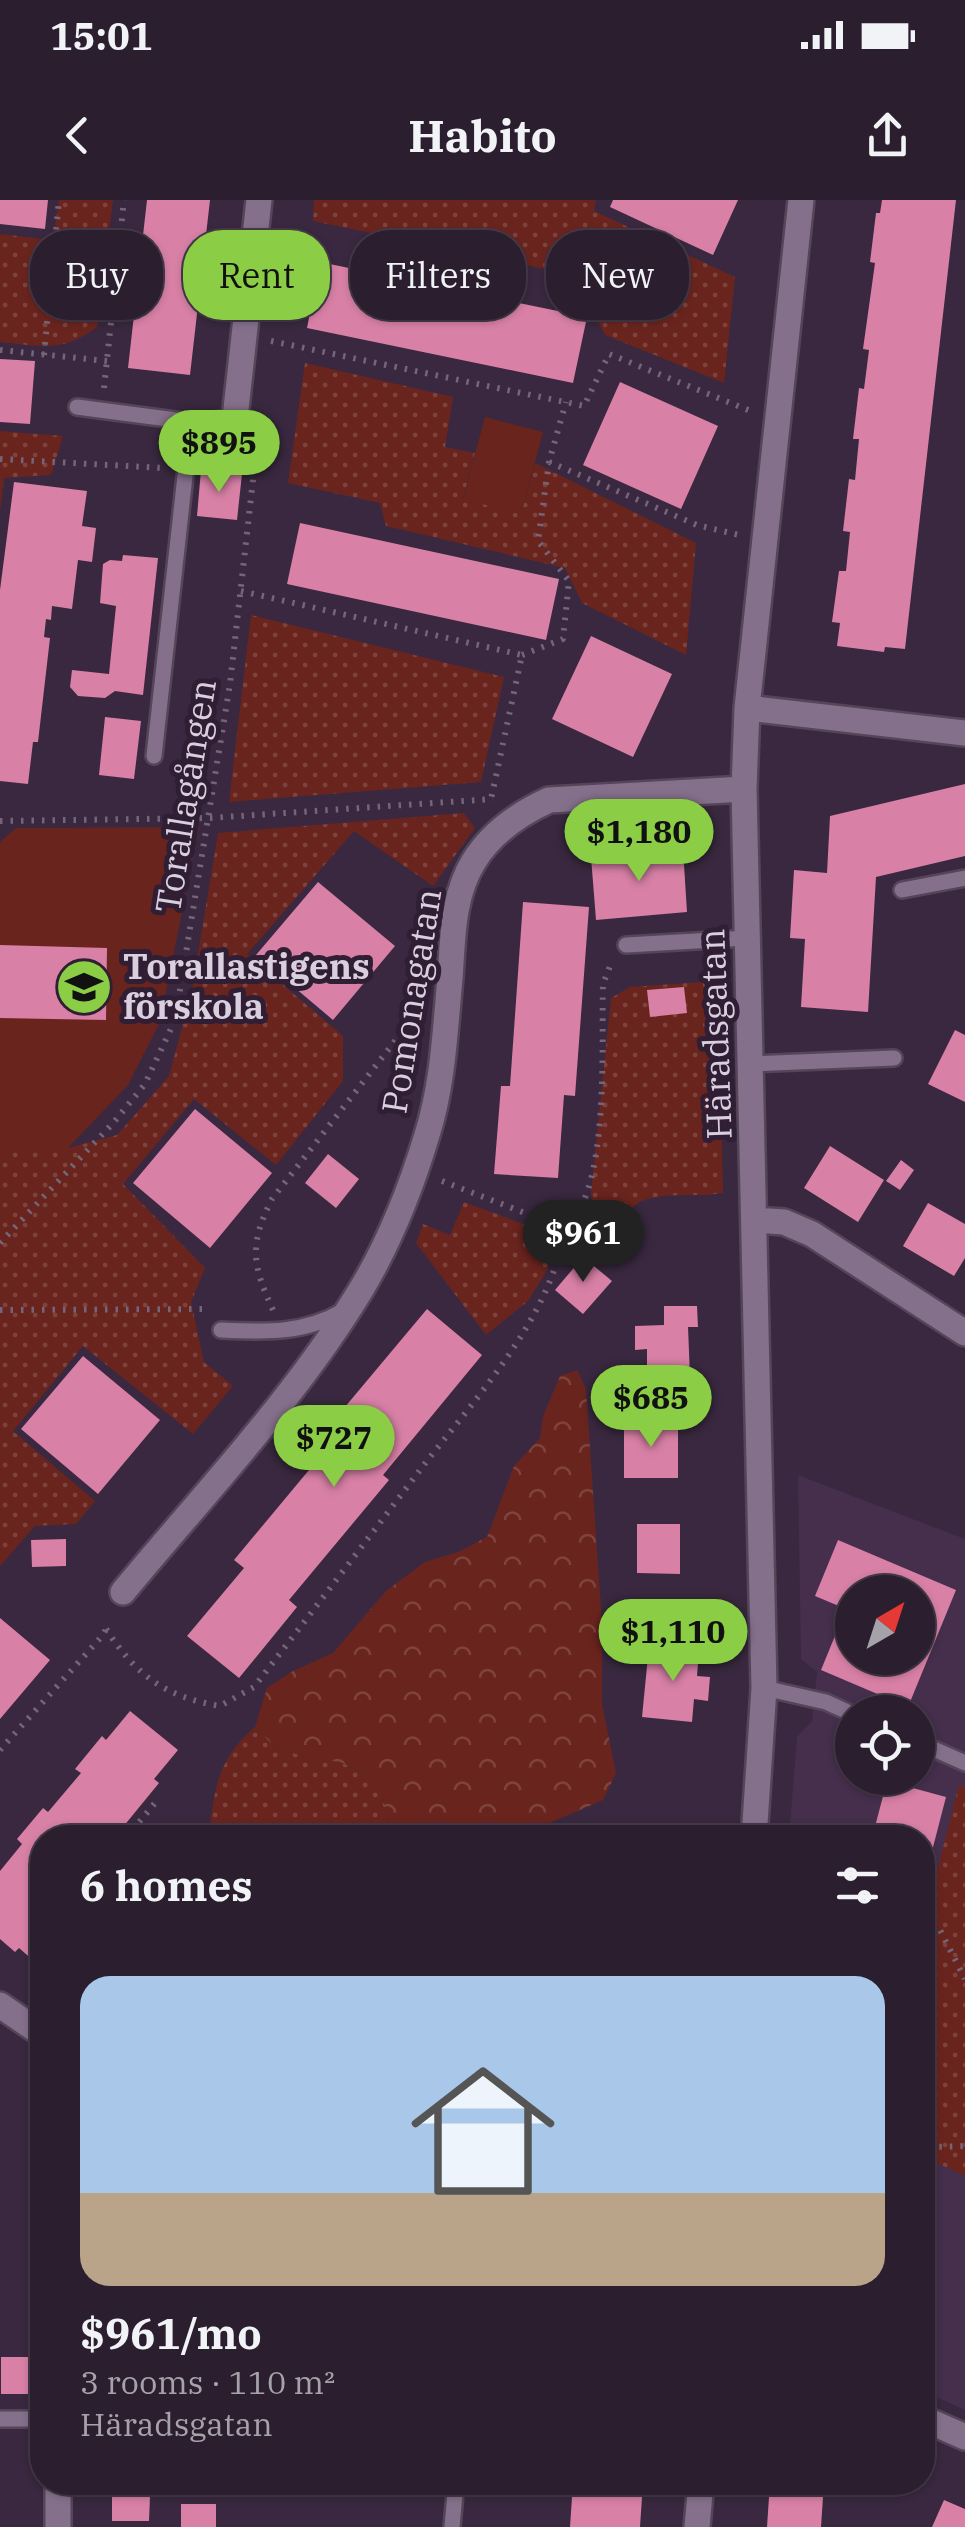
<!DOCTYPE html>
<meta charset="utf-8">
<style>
:root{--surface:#2b1e2f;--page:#372b3b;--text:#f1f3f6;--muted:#a6a2aa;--line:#473c4b;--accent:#8bce46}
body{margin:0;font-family:"IBM Plex Serif",serif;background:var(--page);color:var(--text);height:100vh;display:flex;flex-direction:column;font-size:38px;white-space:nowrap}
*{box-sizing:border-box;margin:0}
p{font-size:32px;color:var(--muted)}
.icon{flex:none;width:55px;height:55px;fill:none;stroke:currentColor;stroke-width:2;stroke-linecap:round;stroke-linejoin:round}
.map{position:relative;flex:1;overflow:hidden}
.drawer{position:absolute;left:30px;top:1625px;width:905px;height:670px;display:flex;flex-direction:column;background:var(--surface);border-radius:40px;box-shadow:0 2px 8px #0004,0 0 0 2px var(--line)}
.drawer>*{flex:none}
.top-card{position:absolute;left:30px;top:30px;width:905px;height:90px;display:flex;gap:20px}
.needle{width:65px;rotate:39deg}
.fabs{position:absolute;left:835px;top:1375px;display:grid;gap:20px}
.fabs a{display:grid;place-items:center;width:100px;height:100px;border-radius:50%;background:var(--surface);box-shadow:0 2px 8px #0004,0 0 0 2px var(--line);font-size:50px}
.price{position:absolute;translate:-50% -85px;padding:0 22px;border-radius:35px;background:var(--accent);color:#111;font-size:32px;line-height:65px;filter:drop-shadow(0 2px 5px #0008)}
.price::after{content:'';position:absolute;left:50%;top:60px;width:30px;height:22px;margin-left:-15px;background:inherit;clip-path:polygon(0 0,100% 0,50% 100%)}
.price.current{background:#222;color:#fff}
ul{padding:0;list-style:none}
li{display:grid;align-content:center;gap:20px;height:530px;padding:0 50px}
li span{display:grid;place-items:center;height:310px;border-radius:30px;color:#555}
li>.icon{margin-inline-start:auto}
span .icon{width:180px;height:180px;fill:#fffc;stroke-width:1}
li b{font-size:42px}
h2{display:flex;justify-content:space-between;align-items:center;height:120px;padding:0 50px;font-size:42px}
.chip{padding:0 35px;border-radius:40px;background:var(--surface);box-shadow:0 2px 8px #0004,0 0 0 2px var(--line);font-size:35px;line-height:90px}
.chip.current{background:var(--accent);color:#111}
.status{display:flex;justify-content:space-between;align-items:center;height:70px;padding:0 50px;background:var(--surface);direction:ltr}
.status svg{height:28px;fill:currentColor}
header{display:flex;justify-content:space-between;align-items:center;height:130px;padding:0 50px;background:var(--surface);font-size:45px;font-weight:700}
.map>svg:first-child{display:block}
.built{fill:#452f4c;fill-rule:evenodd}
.grass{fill:url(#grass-dots)}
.forest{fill:url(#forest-crowns)}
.green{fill:#6a241e}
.building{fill:#d880a6;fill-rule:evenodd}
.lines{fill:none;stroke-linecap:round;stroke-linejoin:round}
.service-casing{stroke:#544559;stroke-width:20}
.minor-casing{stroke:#544559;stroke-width:30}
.path{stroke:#746579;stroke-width:6;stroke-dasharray:2.5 8;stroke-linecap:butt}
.service{stroke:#85708b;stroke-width:15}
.minor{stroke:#85708b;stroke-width:25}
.labels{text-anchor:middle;stroke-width:10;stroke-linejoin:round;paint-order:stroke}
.street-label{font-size:35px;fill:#dacfde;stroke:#2f1e34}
.poi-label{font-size:35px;font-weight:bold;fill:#dacfde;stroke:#2f1e34;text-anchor:start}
</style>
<div class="status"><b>15:01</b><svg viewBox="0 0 49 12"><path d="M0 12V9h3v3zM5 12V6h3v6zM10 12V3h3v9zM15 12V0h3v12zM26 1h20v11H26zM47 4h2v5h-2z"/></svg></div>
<header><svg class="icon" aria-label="back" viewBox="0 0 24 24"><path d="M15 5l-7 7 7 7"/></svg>Habito<svg class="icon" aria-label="share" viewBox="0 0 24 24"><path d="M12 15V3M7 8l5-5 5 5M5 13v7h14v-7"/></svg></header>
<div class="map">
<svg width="965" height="2327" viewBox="0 0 965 2327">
<defs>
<pattern id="grass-dots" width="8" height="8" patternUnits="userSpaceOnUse" patternTransform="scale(2.5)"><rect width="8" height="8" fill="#6a241e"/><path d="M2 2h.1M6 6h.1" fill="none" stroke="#7f433e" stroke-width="1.8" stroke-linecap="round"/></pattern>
<pattern id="forest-crowns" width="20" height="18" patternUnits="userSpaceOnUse" patternTransform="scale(2.5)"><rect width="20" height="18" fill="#6a241e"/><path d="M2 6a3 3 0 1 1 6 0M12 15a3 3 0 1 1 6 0" fill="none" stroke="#7f433e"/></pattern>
</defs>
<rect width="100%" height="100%" fill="#39283f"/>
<!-- built -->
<path class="built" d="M798,1275L965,1339V2210L923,2191L922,1638H789L797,1537L812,1521L817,1472L801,1459ZM852,1392H918V1458H852ZM852,1512H918V1578H852Z"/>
<!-- grass -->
<path class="grass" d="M59,0H113L97,127C63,153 40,146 0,142V34L53,40Z
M314,0H596L594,11L735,77L724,183L605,135L574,75L313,21Z
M305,163L453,197L445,247L475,253L463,298L521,314L535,263L696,343L686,455L582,403L565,368L386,326L380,303L288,283Z
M0,231L63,236L51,275L4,278L0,312Z
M251,415L504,477L481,582L229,602Z
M464,613L475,628L433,686L354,631L247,754L343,836V881L276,965L194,899L123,984L205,1068L191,1102L204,1162L233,1186L193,1234L83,1146L13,1231L95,1301L76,1324L35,1326L0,1366V948H68L117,935L169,876L192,790L218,633Z
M718,781L723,993C697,998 667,991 642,1001C629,1006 626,1020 611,1024L595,1012L591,994L611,798L630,787Z
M464,1002L551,1034L548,1069L528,1101L486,1135L416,1043L423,1024L450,1035Z
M255,1527L278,1550L343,1563L380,1582L388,1621L378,1637L208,1638C215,1590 216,1560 255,1527Z
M959,1585L965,1587V1976L922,1956L923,1726Z"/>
<!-- forest -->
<path class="forest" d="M577,1170L586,1189L602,1424V1504L616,1573L603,1600L517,1637H378L388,1621L380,1582L343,1563L278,1550L255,1527L267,1488L293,1471L333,1453L386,1391L425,1362L458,1352L487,1337L514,1266L540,1238L543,1216L560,1176Z"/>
<!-- green -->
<path class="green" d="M485,217L543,232L521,314L463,299Z
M199,627L160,822L128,885L68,948H0V642L16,628Z"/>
<!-- building -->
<path class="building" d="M0,0H48L45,29L0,24Z
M147,0H210L190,175L128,168Z
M613,0H738L713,55L610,7Z
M882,0H956L905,449L885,447L884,452L837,446L840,423L832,422L839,371H846L850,332L843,331L849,279L855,280L859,239H853L859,188L864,189L869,150L863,149L875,63L870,62L876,13H880Z
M320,62L587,117L573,183L307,128Z
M0,159L35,161L30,224L0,222Z
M620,182L718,226L681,309L583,265Z
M201,270L242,274L237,320L197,316Z
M14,282L87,291L82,326L96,328L92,362L78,360L72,409L52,406L51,420L46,419L44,437L50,438L38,542H33L28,584L0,581V390Z
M300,323L559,379L546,440L287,384Z
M123,355L158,358L143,495L115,491L105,498L78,496L70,487L72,470L109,474L116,406L100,403L103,364L110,360L122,361Z
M591,436L672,474L633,557L552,519Z
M105,517L141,521L134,579L99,575Z
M965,584V656L876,677L868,812L801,807L805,739L790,738L794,670L827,673L830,616Z
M683,649L687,712L596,720L591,657Z
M318,682L395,746L333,820L256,755Z
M523,702L589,707L575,896L564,895L558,978L494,974L501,886H510Z
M0,745L107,748L106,820L0,818Z
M684,787L687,813L650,817L647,790Z
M955,830L965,835V902L928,884Z
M195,909L272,973L210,1048L133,983Z
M830,946L884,980L858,1022L804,988Z
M328,954L359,979L336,1008L305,983Z
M901,960L914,970L900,990L886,981Z
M928,1003L965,1024V1058L954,1076L903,1046Z
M583,1057L612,1081L583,1114L555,1090Z
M664,1106H697L698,1127H688L690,1177L647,1178V1149L635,1150V1126L664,1125Z
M427,1109L482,1155L383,1275L389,1280L289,1400L297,1407L239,1478L187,1436L244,1368L234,1360L334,1240L324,1232Z
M83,1156L160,1220L98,1294L21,1229Z
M624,1222H678V1278H624Z
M637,1324H680V1374L637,1373Z
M66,1339V1366L32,1367L31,1340Z
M838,1340L956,1390L908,1507L821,1470L846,1409L815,1396ZM852,1392H918V1458H852Z
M0,1418L50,1460L0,1519Z
M649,1446L699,1451L697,1476L710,1477L708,1501L694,1499L692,1522L642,1517Z
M130,1511L178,1550L154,1579L159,1583L114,1638H42V1768L19,1748L15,1752L0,1739V1671L22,1644L17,1639L43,1608L48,1612L81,1573L75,1569L102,1536L106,1540Z
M887,1581L946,1597L924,1682L922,1638H872Z
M1,2157H35L36,2194H1Z
M112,2282H173V2297L150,2296L149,2321H112Z
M388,2282H446L445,2291L388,2285Z
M573,2282H643L640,2327H570Z
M770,2282H824L821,2327H767Z
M944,2300L965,2309V2327H932Z
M181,2304H216V2327H181Z"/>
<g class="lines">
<!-- service casing -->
<g class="service-casing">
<path id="service" d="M77,207L191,222
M154,556L191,222L235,218
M902,690L965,678
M626,745L748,738
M752,864L894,858
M221,1130C264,1132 304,1134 343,1111
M764,1488L826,1502L852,1514
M918,1542L965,1563
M0,2219H42
M452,2327L456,2282"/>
</g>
<!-- minor casing -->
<g class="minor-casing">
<path id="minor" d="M235,218L259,0
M747,508L965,533
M756,1020L784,1022L812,1034L965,1133
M123,1392C204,1294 297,1196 362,1088C390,1041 411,988 427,935C443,884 445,832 450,778C453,739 452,696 474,661C492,632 518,614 549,600L744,589
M754,1638L764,1488L744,589L747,508L801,0
M0,1805L42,1834
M922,2218L965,2237
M58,2327V2282
M697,2327L701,2282"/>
</g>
<!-- path -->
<path class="path" d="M271,141L584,206L609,154L753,212
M0,150L107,161
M44,155L59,0
M104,188L124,0
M0,259L163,268
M549,262L697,325L739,335
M241,391L522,455L491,599
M522,455L563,439L569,381L538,341L549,262L566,202
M0,621L210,618L493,599
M442,981L564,1028C611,995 601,841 603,784L612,761
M0,1043L114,922L145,884L175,820L230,484L255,262L246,241
M0,1110L209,1109
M273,1110C252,1065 249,1044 272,999L416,814
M106,1429C136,1475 165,1497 220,1506L254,1487C309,1416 363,1345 417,1274C469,1205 554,1117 564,1028
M0,1550L103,1435L107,1427
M126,1638L155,1603
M922,1722L939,1728L965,1779
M922,1969L932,1947L965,1946"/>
<!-- service -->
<use href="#service" class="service"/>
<!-- minor -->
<use href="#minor" class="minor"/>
</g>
<!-- icons -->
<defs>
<g id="school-disc" transform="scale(2.875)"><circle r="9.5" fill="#8bce46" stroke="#2f1e34"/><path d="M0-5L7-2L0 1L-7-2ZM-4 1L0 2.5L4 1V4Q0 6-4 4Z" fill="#111"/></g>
</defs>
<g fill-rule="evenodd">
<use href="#school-disc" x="84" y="787"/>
</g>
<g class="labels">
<!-- street labels -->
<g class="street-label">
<text transform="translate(186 596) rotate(-81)" y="12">Torallagången</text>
<text transform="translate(412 801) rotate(-81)" y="12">Pomonagatan</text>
<text transform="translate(716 834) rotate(-92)" y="12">Häradsgatan</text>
</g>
<!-- poi labels -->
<g class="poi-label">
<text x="123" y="779">Torallastigens<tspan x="123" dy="40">förskola</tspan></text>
</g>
</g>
</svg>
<div class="fabs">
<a><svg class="needle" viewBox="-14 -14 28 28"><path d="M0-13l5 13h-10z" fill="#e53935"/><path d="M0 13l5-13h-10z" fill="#a6a2aa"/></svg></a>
<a><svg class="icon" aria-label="locate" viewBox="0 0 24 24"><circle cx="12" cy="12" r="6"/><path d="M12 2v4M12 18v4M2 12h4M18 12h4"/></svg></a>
</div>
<b class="price" style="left:219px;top:295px">$895</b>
<b class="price" style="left:639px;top:684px">$1,180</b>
<b class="price current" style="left:583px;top:1085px">$961</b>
<b class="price" style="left:651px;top:1250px">$685</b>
<b class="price" style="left:334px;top:1290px">$727</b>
<b class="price" style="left:673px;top:1484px">$1,110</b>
<div class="top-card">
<a class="chip">Buy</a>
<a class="chip current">Rent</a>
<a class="chip">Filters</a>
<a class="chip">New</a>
</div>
<section class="drawer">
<h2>6 homes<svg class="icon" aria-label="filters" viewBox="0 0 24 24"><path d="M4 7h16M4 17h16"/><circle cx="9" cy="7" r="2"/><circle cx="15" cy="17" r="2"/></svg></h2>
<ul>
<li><span style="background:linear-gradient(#a9c7e8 70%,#b9a48a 0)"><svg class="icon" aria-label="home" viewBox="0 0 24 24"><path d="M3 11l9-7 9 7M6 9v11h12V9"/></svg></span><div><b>$961/mo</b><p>3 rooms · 110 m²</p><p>Häradsgatan</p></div></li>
</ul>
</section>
</div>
